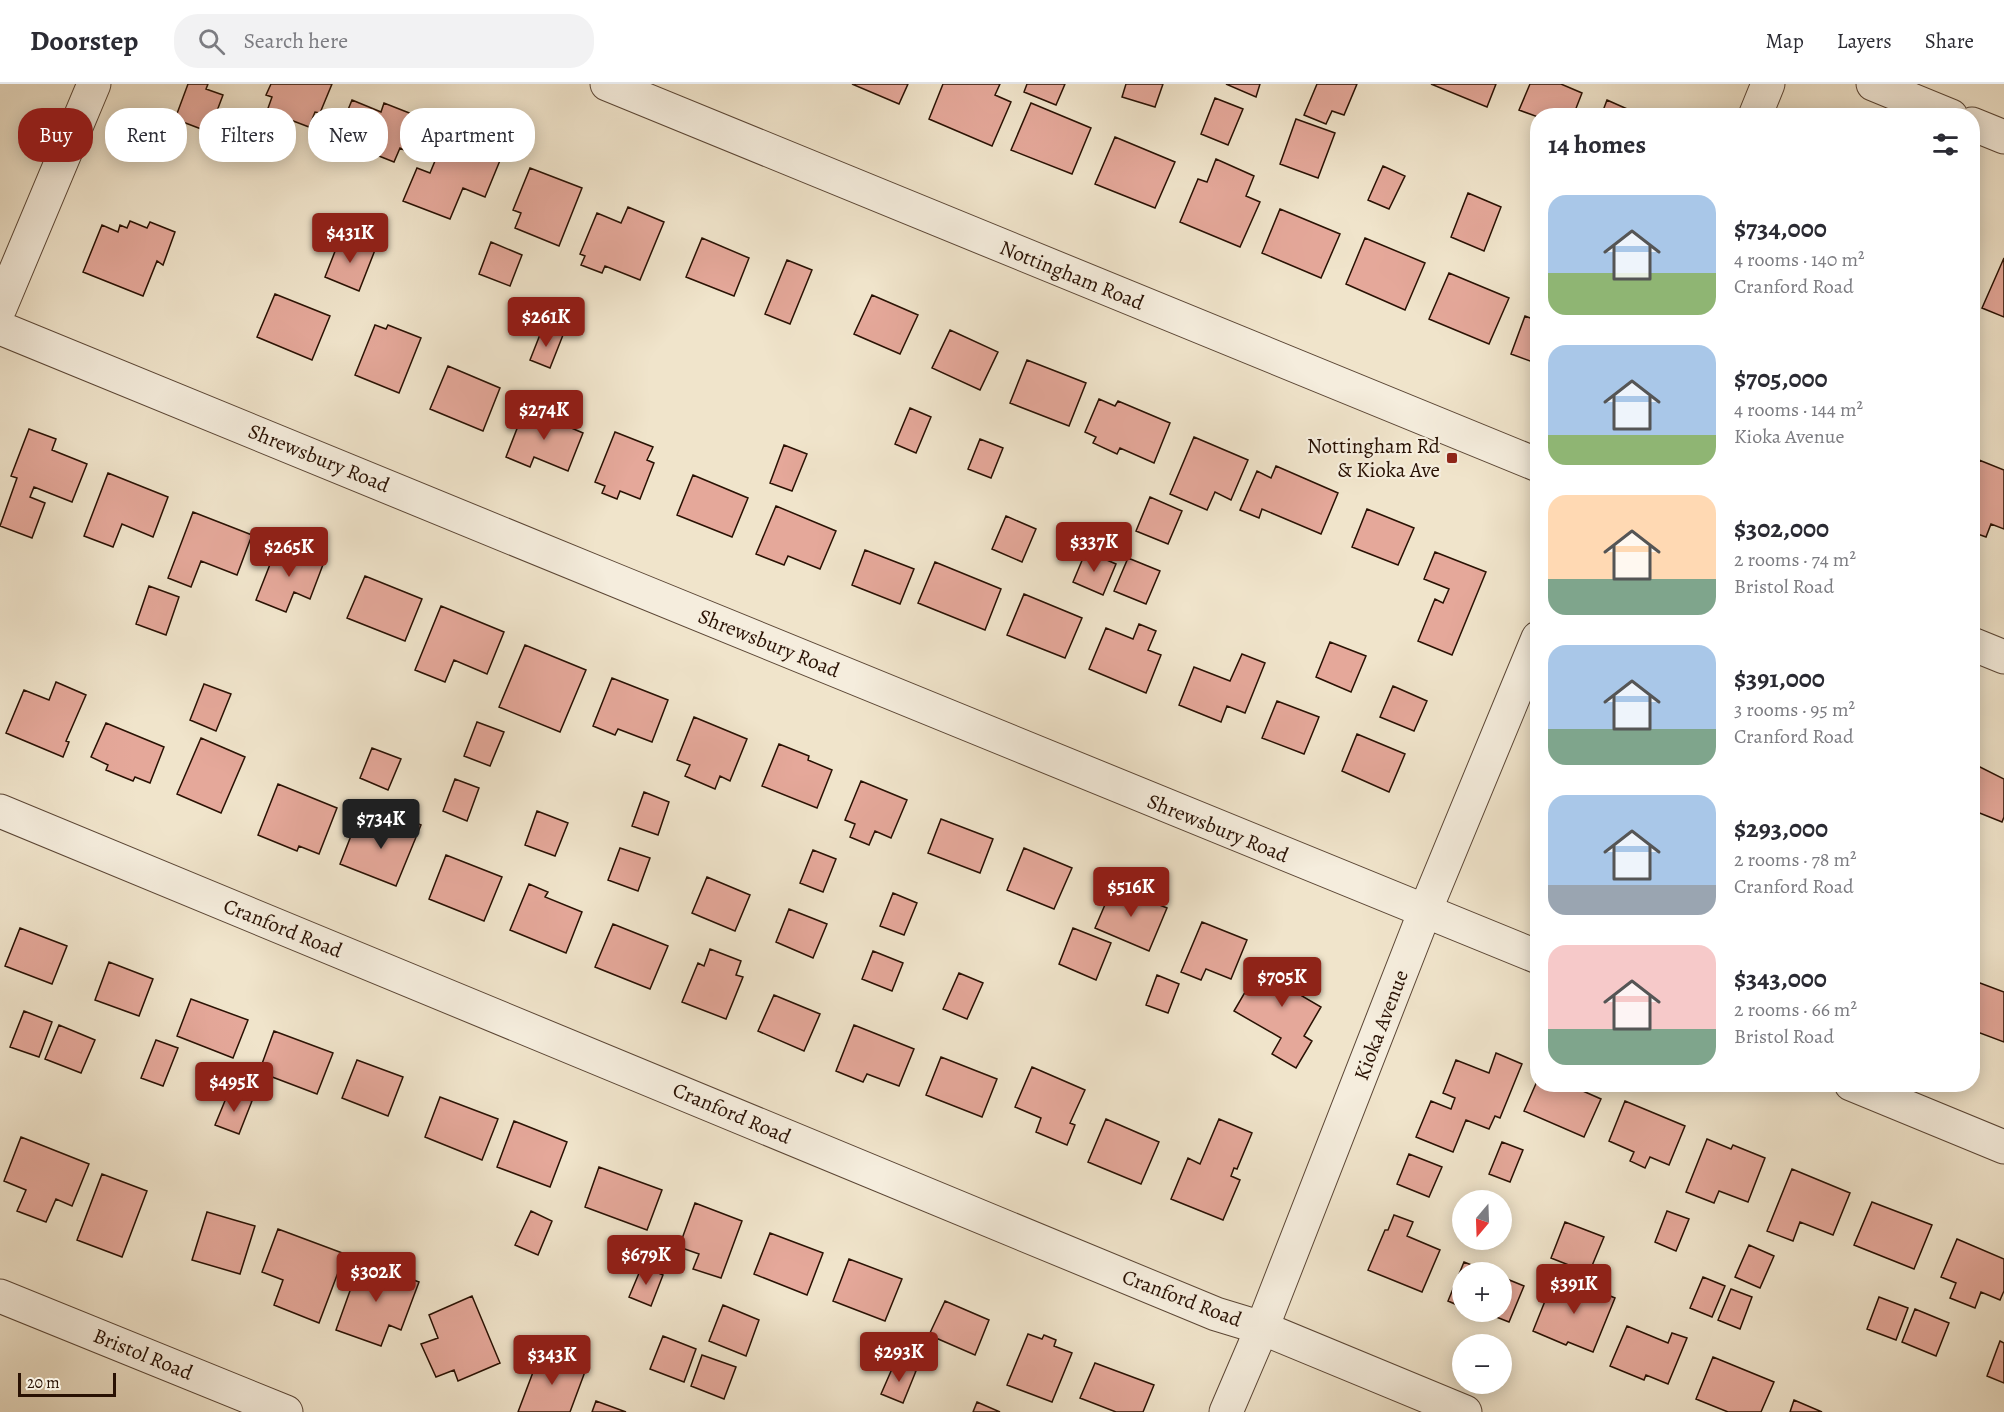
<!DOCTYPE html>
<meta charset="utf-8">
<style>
:root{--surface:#fff;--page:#f2f2f3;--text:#2b2b33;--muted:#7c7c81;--line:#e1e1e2;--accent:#8f2418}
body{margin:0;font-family:Alegreya,serif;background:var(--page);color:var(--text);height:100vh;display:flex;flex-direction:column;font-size:22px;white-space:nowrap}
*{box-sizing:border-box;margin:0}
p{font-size:20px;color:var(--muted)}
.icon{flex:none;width:33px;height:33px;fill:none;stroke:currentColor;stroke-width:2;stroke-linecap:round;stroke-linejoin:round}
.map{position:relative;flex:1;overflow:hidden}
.drawer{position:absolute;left:1530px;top:24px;width:450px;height:984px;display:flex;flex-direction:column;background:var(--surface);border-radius:24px;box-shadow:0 3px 15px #0003}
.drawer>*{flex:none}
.banner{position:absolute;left:18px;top:24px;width:570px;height:54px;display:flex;gap:12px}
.needle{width:39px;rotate:199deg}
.buttons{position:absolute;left:1452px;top:1106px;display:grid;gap:12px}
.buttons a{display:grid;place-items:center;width:60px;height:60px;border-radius:50%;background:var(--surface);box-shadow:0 3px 15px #0003;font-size:30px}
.scale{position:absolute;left:18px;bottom:15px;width:98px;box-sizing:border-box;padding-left:6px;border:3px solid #291103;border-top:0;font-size:16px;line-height:21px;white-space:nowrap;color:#291103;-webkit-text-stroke:4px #f5eddd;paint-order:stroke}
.price{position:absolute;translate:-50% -51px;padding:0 14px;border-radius:6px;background:var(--accent);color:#fff;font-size:20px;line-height:39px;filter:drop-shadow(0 2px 3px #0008)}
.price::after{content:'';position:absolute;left:50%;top:36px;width:18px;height:14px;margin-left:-9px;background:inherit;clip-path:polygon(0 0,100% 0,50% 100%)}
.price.selected{background:#222;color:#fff}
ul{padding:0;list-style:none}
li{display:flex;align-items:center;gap:18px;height:150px;padding:0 18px}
li span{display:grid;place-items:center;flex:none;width:168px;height:120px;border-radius:18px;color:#555}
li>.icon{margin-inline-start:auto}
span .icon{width:72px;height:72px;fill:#fffc;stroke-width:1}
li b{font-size:26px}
h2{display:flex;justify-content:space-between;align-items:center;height:72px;padding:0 18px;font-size:26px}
.tag{padding:0 21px;border-radius:24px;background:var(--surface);box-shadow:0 3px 15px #0003;font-size:21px;line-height:54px}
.tag.selected{background:var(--accent);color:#fff}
header{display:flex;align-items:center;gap:36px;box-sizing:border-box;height:84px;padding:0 30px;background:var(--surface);border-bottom:2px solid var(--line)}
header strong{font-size:28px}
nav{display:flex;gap:33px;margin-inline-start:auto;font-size:21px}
.search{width:420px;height:54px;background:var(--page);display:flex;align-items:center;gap:15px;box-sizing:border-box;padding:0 21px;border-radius:24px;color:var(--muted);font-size:22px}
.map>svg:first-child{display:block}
.building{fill:#e5a89a;stroke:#291103;stroke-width:1.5}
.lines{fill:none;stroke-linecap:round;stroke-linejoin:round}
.minor-casing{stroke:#5b4635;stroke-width:35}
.tertiary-casing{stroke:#5b4635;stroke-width:35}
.minor{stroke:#f5eddd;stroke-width:33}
.tertiary{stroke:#f5eddd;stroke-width:33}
.poi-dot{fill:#8f2418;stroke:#f5eddd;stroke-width:2}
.labels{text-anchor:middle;stroke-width:4.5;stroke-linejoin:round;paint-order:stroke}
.street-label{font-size:21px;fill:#291103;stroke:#f5eddd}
.poi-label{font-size:21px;fill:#291103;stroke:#f5eddd;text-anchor:end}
</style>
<header>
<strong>Doorstep</strong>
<div class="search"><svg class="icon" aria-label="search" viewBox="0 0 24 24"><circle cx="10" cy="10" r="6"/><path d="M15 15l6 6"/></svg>Search here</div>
<nav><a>Map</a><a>Layers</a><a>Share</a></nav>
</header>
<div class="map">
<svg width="2004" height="1328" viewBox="0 0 2004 1328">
<rect width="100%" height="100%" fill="#f0e4cb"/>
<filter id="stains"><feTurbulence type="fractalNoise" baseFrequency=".00333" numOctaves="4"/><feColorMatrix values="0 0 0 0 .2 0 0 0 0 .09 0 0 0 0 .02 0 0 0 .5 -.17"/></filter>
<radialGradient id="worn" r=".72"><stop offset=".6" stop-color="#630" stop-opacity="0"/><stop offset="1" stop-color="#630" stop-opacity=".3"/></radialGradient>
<!-- building -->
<path class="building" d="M188,0H208L206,5L223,11L209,48L175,35Z
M271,0H332L320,29L315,28L309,43L267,27L272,13L266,11Z
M852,0H908L899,20Z
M943,0H1000L995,11L1011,18L992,62L929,35Z
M1027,0H1065L1056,21L1024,8Z
M1126,0H1163L1155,23L1122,13Z
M1226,0H1260L1256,13Z
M1317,0H1357L1344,31L1332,27L1326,40L1304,31Z
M1431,0H1496L1487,23Z
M1530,0H1561L1582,9L1573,32H1538V33L1519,26Z
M1215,14L1243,25L1228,61L1201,50Z
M352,16L381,28L384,19L422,34L408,68L400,64L394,78L336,55Z
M1607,16L1643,32H1601Z
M1031,19L1091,44L1072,90L1011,66Z
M242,26L268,37L255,68L230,58Z
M1296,35L1335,49L1318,94L1280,80Z
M447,48L477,60V64L501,74L485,113L463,104L450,135L403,117L417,84L430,89Z
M1115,53L1175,78L1155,124L1095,100Z
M1216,75L1254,92L1246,112L1260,118L1240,163L1180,138L1198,95L1207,98Z
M1383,82L1405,92L1389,125L1368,116Z
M530,84L582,104L559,162L515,144L521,129L513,126Z
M1468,109L1501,123L1484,167L1451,153Z
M628,123L664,138L640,196L605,182L602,189L581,181L585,172L580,170L597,129L621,139Z
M1280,125L1340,150L1321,194L1262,169Z
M130,137L147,144L150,138L175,148L163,181L157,177L143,212L83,188L102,141L118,148L120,141L127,144Z
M341,152L375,166L359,207L325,193Z
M702,154L749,174L734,212L686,193Z
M1365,154L1425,179L1405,226L1346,200Z
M491,158L522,171L510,202L479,190Z
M2004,174V233L1982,224Z
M787,176L812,186L790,240L765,230Z
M1449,189L1509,214L1489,260L1429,235Z
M275,210L330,232L312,276L257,253Z
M872,211L918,231L900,270L854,250Z
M1525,232L1538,237V280L1511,270Z
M375,241L386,245L388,241L421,254L399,309L355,291Z
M543,243L563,251L550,284L530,276Z
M950,246L998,268L980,306L932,284Z
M1027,276L1086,299L1069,342L1010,319Z
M448,282L500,304L483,347L430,325Z
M1099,315L1115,322L1118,317L1170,339L1154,379L1120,364L1117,370L1093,359L1096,353L1085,348Z
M525,324L583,349L568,387L534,373L530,383L506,373Z
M910,324L931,333L916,369L895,360Z
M29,345L56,355L52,366L87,380L72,418L34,403L30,413L45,419L32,454L0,442L17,394L11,392Z
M615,348L653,363L647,376L654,379L640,415L620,407L617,415L602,409L605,402L595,398Z
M1194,353L1248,376L1231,416L1215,408L1207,426L1170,410Z
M980,355L1003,364L991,394L968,385Z
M784,361L807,370L792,407L770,399Z
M1979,376L2004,386V445L1991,440L1986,453L1972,448V392Z
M1276,382L1338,409L1321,450L1262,425L1259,434L1240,426L1257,387L1271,394Z
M108,389L168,413L153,453L122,440L113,463L84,452Z
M693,391L748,414L732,453L677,431Z
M1150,413L1182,427L1168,460L1136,447Z
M776,422L836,447L820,485L788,472L784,481L756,470Z
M1367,425L1414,444L1398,481L1352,463Z
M193,428L252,451L237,491L201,477L191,503L168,494Z
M1006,432L1036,445L1022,478L992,465Z
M278,460L324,478L310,515L294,508L286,528L256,516Z
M865,466L914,485L900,520L852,501Z
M1086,467L1116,480L1103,511L1073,498Z
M1435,468L1486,488L1452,571L1418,557L1435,515L1443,519L1449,505L1424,495Z
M1128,474L1160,487L1146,520L1114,507Z
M935,478L1001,505L985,546L918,519Z
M365,492L422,515L405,557L347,534Z
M149,502L179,513L166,551L136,540Z
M1024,510L1082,534L1065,574L1007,551Z
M441,522L504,548L487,590L454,576L445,598L415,586Z
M1139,540L1156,547L1148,566L1161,571L1146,609L1089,585L1106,544L1133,555Z
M1330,558L1366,572L1351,608L1316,593Z
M525,561L586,586L560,648L499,623Z
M1242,570L1265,579L1245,629L1227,622L1221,638L1179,621L1194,583L1230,597Z
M612,594L668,616L652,658L618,645L615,651L593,642Z
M56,598L86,611L66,657L69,658L63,673L6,649L24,606L49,616Z
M204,600L231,610L216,647L190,636Z
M1393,602L1427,617L1414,647L1380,633Z
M1277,617L1319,633L1304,670L1262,654Z
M694,633L747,655L730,697L720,692L715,705L685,692L690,681L677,676Z
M477,638L504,648L490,682L464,672Z
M106,639L164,663L150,699L135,693L133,697L106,686L108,681L91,673Z
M1357,650L1405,670L1389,708L1342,687Z
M201,654L245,673L221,729L177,710Z
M779,660L809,672L808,676L832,686L817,724L762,702Z
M372,664L401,675L388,706L360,694Z
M1972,679L2004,695V733L2002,738L1972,726Z
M455,695L479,704L467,737L443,727Z
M861,697L907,716L891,754L875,747L869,761L850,753L855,740L845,736Z
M278,700L337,724L319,770L299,762L297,767L258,751Z
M644,708L669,718L658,751L632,742Z
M537,727L568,739L555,772L525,761Z
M394,730L421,741L396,802L340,780L356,739L386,751Z
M941,735L993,755L980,789L928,769Z
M620,764L650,774L638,807L608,796Z
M1024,764L1072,784L1054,825L1007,806Z
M813,766L836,775L823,808L800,799Z
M446,771L502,793L484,837L429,815Z
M707,793L750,811L735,847L692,829Z
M529,800L548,808L545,813L582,828L566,869L510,846Z
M1113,802L1167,824L1149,867L1095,844Z
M893,809L917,819L904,851L880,842Z
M789,825L827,840L813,874L776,858Z
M1202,838L1247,856L1231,895L1206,885L1201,896L1181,888Z
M613,840L668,862L650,905L595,883Z
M20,844L67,862L52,900L5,882Z
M1073,844L1111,859L1096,896L1059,880Z
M710,865L741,877L736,891L743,893L726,935L682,918L698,879L704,882Z
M873,867L903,879L892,907L862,895Z
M1287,876L1314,891L1302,912L1321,923L1304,952L1312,957L1296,984L1272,970L1281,954L1234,927L1262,879L1279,889Z
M109,878L153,895L139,932L95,916Z
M959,889L983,899L967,935L943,925Z
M1157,891L1179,900L1168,929L1146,921Z
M1972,896L2004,908V958L1972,946Z
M774,911L820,930L804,967L758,947Z
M191,915L248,936L233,974L177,952Z
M24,927L52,938L39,973L10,963Z
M59,941L95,956L81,989L45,975Z
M854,941L914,965L899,1002L867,990L863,998L836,987Z
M274,947L333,969L317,1010L259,988Z
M156,956L178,964L163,1002L141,994Z
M1496,969L1522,980L1500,1034L1495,1032L1489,1045L1466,1036L1453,1068L1416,1053L1431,1017L1451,1025L1455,1014L1443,1009L1456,976L1489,989Z
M941,973L997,995L982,1033L926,1011Z
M357,976L403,993L388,1032L342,1014Z
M1032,983L1085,1006L1070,1039L1075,1041L1067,1061L1036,1048L1041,1034L1015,1023Z
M1538,995V1000H1567L1601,1015L1584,1053L1524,1027Z
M229,1007L252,1017L239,1050L215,1041Z
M440,1013L498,1035L482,1076L425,1053Z
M1625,1017L1685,1042L1669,1081L1650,1073L1645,1084L1630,1077L1634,1068L1609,1057Z
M1106,1035L1159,1058L1141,1100L1088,1078Z
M1219,1035L1252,1049L1237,1085L1234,1084L1231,1092L1240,1096L1223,1136L1171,1115L1188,1074L1200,1080Z
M514,1037L567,1058L550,1103L497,1083Z
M21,1053L89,1080L72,1122L56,1115L46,1138L17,1127L26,1106L4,1097Z
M1707,1055L1731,1065L1733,1061L1765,1074L1748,1118L1719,1107L1714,1119L1686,1108Z
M1502,1058L1523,1066L1510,1098L1489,1090Z
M1409,1070L1442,1083L1429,1113L1397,1100Z
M599,1083L662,1106L647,1146L585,1123Z
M1792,1085L1850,1109L1833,1151L1800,1138L1793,1157L1767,1147Z
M102,1090L147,1107L122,1173L77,1156Z
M1872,1118L1932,1141L1914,1185L1854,1161Z
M695,1119L742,1137L721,1194L693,1185L699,1170L679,1163Z
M531,1127L552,1137L538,1171L515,1161Z
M1667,1127L1689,1135L1676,1167L1655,1158Z
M207,1128L255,1142L240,1190L192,1176Z
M1394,1131L1413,1138L1407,1152L1440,1166L1422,1208L1368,1186L1385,1146H1388Z
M1565,1138L1604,1153L1589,1189L1551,1174Z
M278,1145L345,1170L319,1239L274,1221L283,1196L262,1188Z
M770,1149L823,1169L807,1211L754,1190Z
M1957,1155L2004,1175V1207L2000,1216L1981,1208L1975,1224L1950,1214L1956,1199L1941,1193Z
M1749,1161L1774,1172L1760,1204L1735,1193Z
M849,1175L902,1195L885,1237L833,1217Z
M361,1176L419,1198L401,1246L389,1241L381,1262L336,1246Z
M1464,1178L1489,1188H1462V1223L1448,1217Z
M642,1182L663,1191L651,1222L629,1213Z
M1562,1192L1615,1214L1593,1268L1568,1258L1566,1261L1533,1247L1549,1207L1555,1210Z
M1502,1193L1524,1202L1509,1238L1481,1227H1502Z
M1703,1193L1725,1202L1712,1233L1690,1224Z
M1731,1205L1752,1213L1740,1245L1718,1236Z
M472,1212L500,1279L458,1297L454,1286L436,1293L421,1260L438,1254L429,1231Z
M1879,1213L1908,1224L1896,1256L1867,1245Z
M945,1217L989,1236L975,1271L929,1251Z
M723,1221L759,1236L746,1272L709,1257Z
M1915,1225L1949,1239L1936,1272L1902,1258Z
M1627,1242L1668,1259L1672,1249L1687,1254L1668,1300L1646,1291L1644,1296L1610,1282Z
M1028,1250L1042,1255L1044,1251L1056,1256L1054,1262L1072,1269L1052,1318L1007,1301Z
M663,1252L696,1265L684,1298L650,1285Z
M2000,1257L2004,1259V1299L1987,1292Z
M541,1267L586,1285L570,1328H518Z
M702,1271L736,1283L724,1315L691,1302Z
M1713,1273L1774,1298L1761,1328H1728L1696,1315Z
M895,1278L916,1287L903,1319L881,1310Z
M1095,1279L1154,1301L1143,1328H1116L1080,1314Z
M1794,1316L1822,1328H1790Z
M596,1317L626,1328H592Z
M977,1318L1000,1328H973Z"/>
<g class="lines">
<!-- minor casing -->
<g class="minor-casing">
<path id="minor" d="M1873,0L1951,32
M1972,40L2004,53
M0,224L94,0
M0,244C513,453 1024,666 1538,873
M0,727L1216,1230L1262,1244L1465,1328
M1851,1000L2004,1063
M0,1212L286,1328"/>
</g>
<!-- tertiary casing -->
<g class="tertiary-casing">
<path id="tertiary" d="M607,0L1538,381
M1755,32L1768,0
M1972,560L2004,573
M1226,1328L1262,1244L1425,827L1538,554"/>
</g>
<!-- minor -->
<use href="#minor" class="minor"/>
<!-- tertiary -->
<use href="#tertiary" class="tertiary"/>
</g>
<!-- markers -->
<rect class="poi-dot" x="1446" y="368" width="12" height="12" rx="3"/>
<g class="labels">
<!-- street labels -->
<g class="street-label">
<text transform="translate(1072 191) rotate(22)" y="7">Nottingham Road</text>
<text transform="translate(319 374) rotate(22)" y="7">Shrewsbury Road</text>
<text transform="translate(769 559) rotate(22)" y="7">Shrewsbury Road</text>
<text transform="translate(1218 744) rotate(22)" y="7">Shrewsbury Road</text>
<text transform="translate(283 844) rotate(22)" y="7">Cranford Road</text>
<text transform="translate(1381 941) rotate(-69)" y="7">Kioka Avenue</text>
<text transform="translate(732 1029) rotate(23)" y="7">Cranford Road</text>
<text transform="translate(1182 1214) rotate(21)" y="7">Cranford Road</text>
<text transform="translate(143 1270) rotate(22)" y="7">Bristol Road</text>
</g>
<!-- poi labels -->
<g class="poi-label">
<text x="1440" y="369">Nottingham Rd<tspan x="1440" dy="24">&amp; Kioka Ave</tspan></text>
</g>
</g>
<rect width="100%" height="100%" filter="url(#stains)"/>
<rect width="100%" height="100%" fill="url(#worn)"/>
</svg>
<div class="buttons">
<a><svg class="needle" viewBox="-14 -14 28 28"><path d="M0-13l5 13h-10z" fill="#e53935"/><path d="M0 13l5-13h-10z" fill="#7c7c81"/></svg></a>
<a>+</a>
<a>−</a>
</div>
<div class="scale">20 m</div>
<b class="price" style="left:350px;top:180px">$431K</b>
<b class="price" style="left:546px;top:264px">$261K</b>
<b class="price" style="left:544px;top:357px">$274K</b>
<b class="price" style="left:1094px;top:489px">$337K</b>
<b class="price" style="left:289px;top:494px">$265K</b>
<b class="price selected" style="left:381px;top:766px">$734K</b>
<b class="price" style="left:1131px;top:834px">$516K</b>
<b class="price" style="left:1282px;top:924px">$705K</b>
<b class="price" style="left:234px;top:1029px">$495K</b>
<b class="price" style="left:646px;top:1202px">$679K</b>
<b class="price" style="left:376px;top:1219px">$302K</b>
<b class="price" style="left:1574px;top:1231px">$391K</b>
<b class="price" style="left:899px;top:1299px">$293K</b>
<b class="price" style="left:552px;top:1302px">$343K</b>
<div class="banner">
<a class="tag selected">Buy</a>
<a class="tag">Rent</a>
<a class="tag">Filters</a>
<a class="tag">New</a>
<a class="tag">Apartment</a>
</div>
<section class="drawer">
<h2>14 homes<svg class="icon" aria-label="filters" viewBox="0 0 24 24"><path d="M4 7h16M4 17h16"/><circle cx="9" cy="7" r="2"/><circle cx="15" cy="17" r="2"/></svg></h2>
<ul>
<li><span style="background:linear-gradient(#a9c7e8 65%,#8fb573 0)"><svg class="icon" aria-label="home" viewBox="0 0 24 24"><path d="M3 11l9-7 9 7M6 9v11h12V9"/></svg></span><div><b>$734,000</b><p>4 rooms · 140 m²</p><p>Cranford Road</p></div></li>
<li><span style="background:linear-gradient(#a9c7e8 75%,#8fb573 0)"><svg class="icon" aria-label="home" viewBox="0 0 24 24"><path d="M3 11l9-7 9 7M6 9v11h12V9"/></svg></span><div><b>$705,000</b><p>4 rooms · 144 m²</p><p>Kioka Avenue</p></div></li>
<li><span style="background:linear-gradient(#ffd9b3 70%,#7fa58c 0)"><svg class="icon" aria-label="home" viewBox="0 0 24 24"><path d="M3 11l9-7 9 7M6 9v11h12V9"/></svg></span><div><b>$302,000</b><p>2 rooms · 74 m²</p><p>Bristol Road</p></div></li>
<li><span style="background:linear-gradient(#a9c7e8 70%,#7fa58c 0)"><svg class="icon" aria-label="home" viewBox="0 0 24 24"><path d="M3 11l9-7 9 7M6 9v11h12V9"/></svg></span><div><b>$391,000</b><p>3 rooms · 95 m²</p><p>Cranford Road</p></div></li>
<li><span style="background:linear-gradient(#a9c7e8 75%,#9aa5b1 0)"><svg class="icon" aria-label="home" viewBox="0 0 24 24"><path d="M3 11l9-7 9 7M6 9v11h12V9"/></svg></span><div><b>$293,000</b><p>2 rooms · 78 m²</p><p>Cranford Road</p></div></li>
<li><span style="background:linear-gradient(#f6c9c9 70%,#7fa58c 0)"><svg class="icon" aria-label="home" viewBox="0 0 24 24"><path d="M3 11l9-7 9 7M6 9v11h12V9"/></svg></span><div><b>$343,000</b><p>2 rooms · 66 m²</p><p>Bristol Road</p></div></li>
</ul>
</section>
</div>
